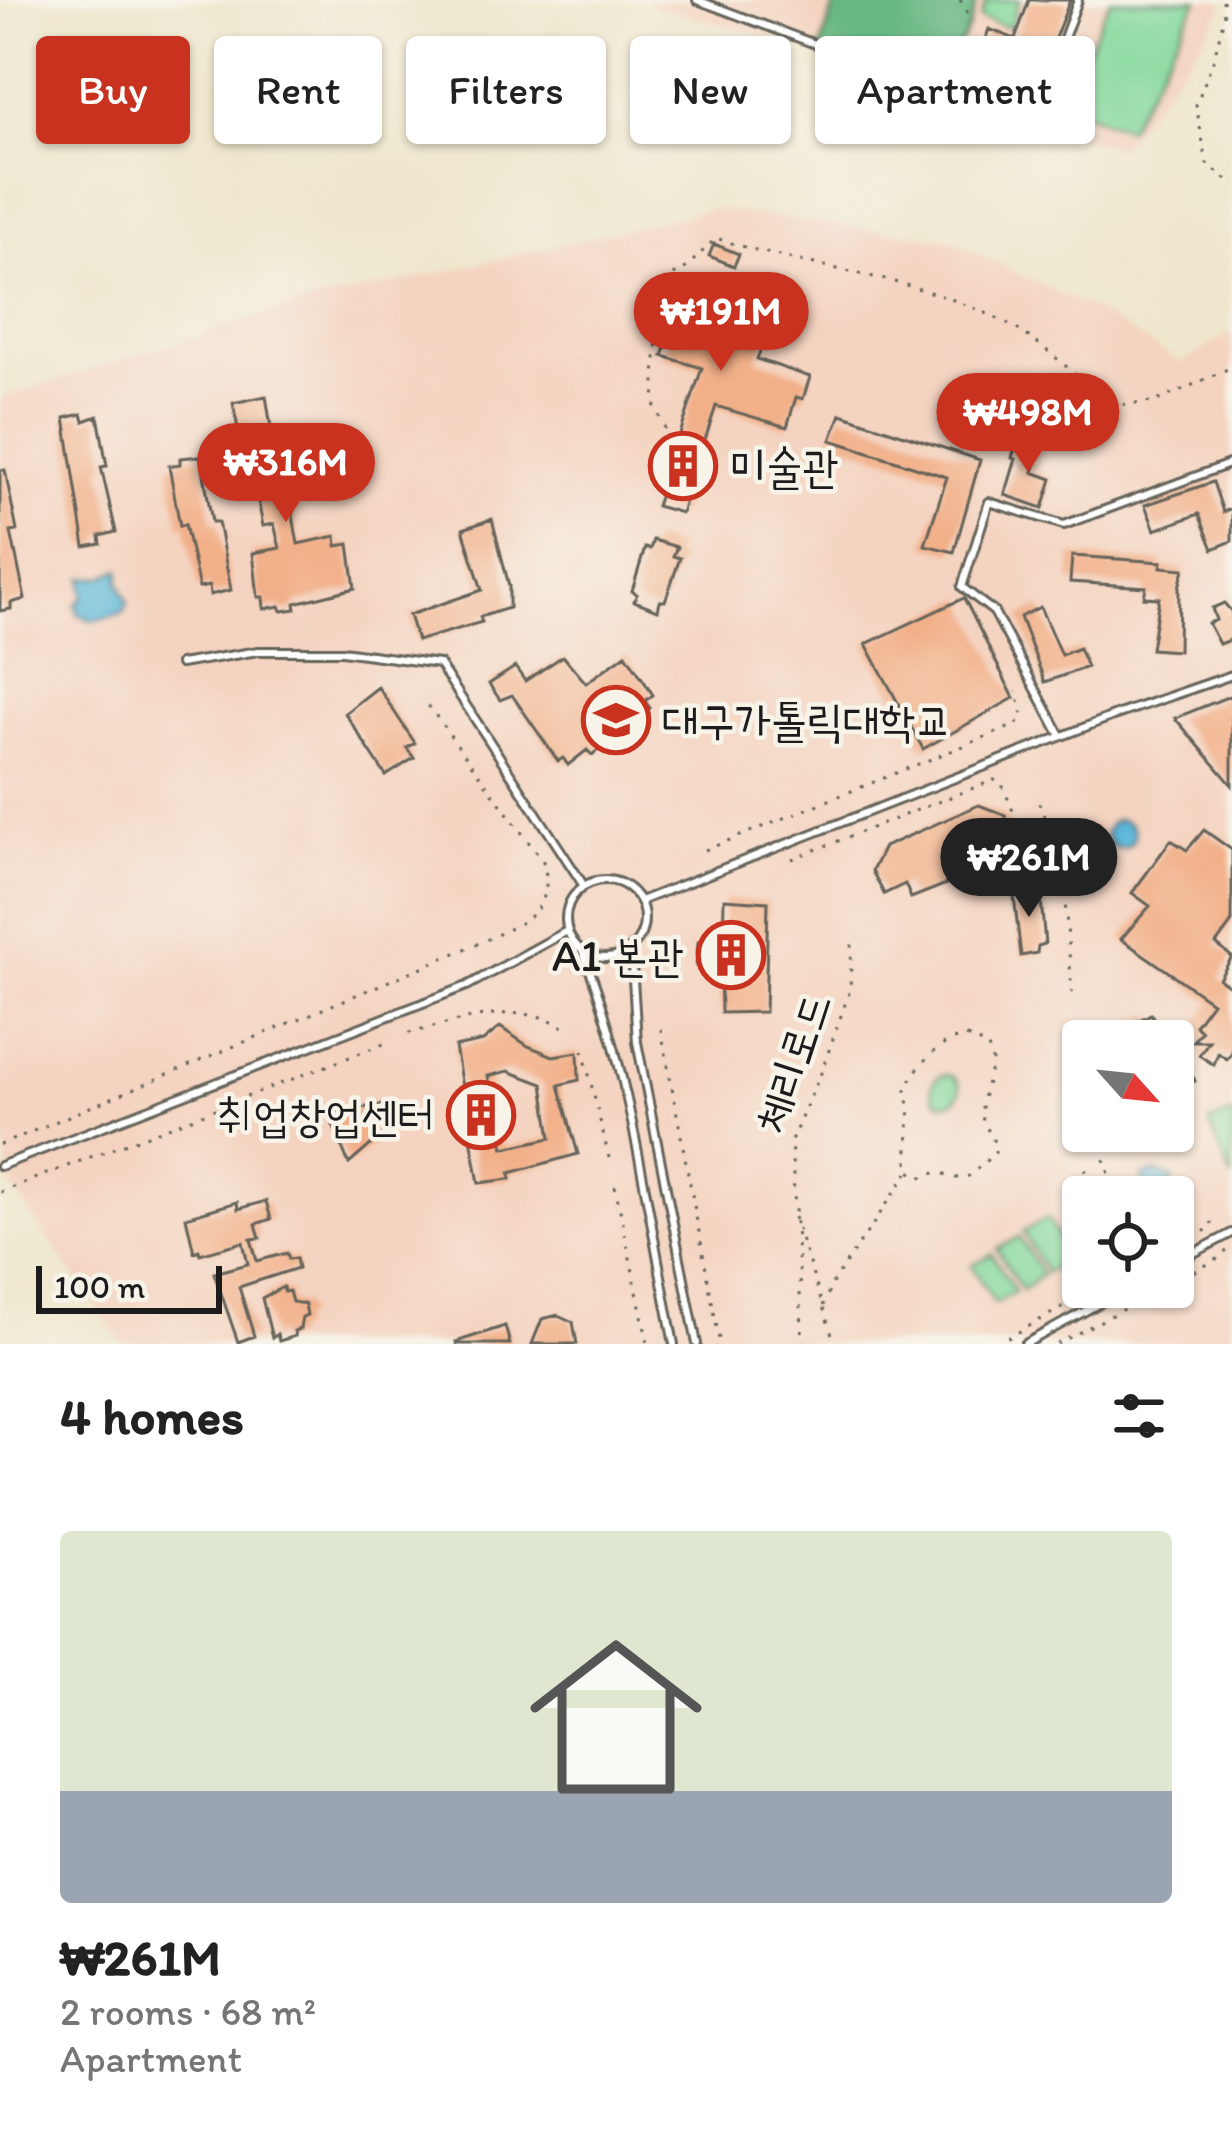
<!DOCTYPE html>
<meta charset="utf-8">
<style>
:root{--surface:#fff;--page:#f6f6f6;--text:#222;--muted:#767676;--line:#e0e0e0;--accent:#c8321e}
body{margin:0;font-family:Itim,"Poor Story",sans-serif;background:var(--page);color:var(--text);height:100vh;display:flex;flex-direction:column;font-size:45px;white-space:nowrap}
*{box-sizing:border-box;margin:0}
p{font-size:39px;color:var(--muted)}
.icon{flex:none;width:66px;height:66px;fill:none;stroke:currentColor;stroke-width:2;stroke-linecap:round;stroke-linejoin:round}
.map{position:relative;height:1344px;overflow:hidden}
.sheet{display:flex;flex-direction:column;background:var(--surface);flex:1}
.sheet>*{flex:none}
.guide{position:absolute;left:36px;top:36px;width:1161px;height:108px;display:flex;gap:24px}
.needle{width:78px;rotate:117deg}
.buttons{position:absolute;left:1062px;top:1020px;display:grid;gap:24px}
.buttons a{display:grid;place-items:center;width:132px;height:132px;border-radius:12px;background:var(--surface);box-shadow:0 3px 9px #0004;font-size:60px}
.scale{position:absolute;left:36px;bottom:30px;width:186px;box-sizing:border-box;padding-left:12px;border:6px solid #1c1c1c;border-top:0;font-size:33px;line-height:42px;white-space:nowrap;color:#1c1c1c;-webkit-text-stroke:9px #f7f3e8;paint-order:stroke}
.price{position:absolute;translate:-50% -102px;padding:0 27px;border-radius:42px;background:var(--accent);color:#fff;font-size:39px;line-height:78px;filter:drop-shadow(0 3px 6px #0008)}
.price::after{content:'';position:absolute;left:50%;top:72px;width:36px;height:27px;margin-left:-18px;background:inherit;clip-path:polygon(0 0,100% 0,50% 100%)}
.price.current{background:#222;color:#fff}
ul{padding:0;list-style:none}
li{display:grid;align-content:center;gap:24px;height:636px;padding:0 60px}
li+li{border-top:3px solid var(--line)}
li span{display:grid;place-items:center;height:372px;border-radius:12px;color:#555}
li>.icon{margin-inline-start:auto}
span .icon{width:216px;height:216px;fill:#fffc;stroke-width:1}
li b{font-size:51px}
h2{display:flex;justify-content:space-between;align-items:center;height:144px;padding:0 60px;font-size:51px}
.pill{padding:0 42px;border-radius:12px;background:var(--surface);box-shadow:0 3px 9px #0004;font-size:42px;line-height:108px}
.pill.current{background:var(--accent);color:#fff}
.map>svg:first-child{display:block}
.built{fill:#f4d3c0;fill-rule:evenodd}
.green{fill:#82d89b;stroke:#4f7a5c;stroke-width:3}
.forest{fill:#69b883;stroke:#426a50;stroke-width:3}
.water{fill:#5bb7d9;stroke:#3c6a7a;stroke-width:3}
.building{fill:#f2b089;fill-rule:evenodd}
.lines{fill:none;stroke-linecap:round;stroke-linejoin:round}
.lane-casing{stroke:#66635a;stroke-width:12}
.path{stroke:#66635a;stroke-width:3;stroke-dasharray:3 9;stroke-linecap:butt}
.lane{stroke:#fff;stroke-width:6}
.labels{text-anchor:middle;stroke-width:9;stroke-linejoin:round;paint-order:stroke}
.poi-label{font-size:45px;fill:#1c1c1c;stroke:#f7f3e8;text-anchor:start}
.street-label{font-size:45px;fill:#1c1c1c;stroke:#f7f3e8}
</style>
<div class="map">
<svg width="1232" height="1344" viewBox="0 0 1232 1344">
<rect width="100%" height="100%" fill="#f7f3e8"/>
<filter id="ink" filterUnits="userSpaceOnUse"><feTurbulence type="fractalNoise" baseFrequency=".00833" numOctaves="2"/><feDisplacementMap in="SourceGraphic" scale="24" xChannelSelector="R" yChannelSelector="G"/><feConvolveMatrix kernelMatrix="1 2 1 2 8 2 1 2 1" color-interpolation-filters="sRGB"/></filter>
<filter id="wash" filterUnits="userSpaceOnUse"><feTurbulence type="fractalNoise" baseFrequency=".004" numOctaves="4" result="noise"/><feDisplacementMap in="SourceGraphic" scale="48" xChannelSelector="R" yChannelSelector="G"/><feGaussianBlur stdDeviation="2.7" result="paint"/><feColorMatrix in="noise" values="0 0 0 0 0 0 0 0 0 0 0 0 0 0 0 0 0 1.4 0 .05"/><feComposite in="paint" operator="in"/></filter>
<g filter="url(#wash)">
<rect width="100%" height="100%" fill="#efe7cd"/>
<!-- built -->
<path class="built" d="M646,0H1221L1223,8L1198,47L1118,148L798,45L656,7Z
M711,209L947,239L1096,311L1182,363L1232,332V1344H123L11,1187L0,1107V398L281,310ZM1083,1041H1173V1131H1083ZM1083,1197H1173V1287H1083Z"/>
<!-- green -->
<path class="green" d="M987,0H1020L1010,28L980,18Z
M1110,0H1198L1127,129L1062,104Z
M932 1089a14 14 0 1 1 28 0a14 14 0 1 1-28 0Z
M1232,1114V1179L1209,1123Z
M1047,1218L1070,1258L1046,1273L1023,1232Z
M1019,1237L1042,1275L1022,1291L997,1249Z
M992,1254L1015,1292L995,1304L971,1265Z"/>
<!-- forest -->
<path class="forest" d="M836,0H977C973,11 971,26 965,36C935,90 868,62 820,50Z"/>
<!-- water -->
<path class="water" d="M120,569V585L128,602L123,613L93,621L78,614L76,604L83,598V578L103,577Z
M1106 834a14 14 0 1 1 28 0a14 14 0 1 1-28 0Z
M1156,1172L1173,1178L1168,1194L1148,1197L1142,1176Z"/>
<g id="blocks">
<!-- building -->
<path class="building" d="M1029,0H1070L1033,93L1011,85L1014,76L977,63L989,29L1015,39Z
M714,244L739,254L734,266L709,256Z
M672,280L775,313L757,359L810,377L803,399L796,397L787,427L716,406L681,513L656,506L702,368L663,356L675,322L660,317Z
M266,396L277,465L284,464L298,544L336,536L337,546L349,544L355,588L295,603L296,609L282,611L280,606L264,609L263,597H258L253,553L280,548L274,524L263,526L252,469L246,470L233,403Z
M82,414L84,421L98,416L107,466L101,467L116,532L100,536L101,544L85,547L65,418Z
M841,414L980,460L954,552L925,545L947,477L831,440Z
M1024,434L1039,440L1036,450L1040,452L1033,472L1052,479L1043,508L1005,495L1016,459L1012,458L1016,444L1020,446Z
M201,456L212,522H218L231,590L210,595L209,586L199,588L185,524L180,526L169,466L180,464V458Z
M0,470H5L17,531L11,532L25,599L11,603V609L0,611Z
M1213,482L1223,512L1232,508V541L1213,549L1199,514L1155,530L1145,505Z
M492,519L509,586V608L480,617L482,622L417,641L409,615L482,590L463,529Z
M653,540L677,547L673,556L680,558L665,601H660L658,610L634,601L637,594L632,591L645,548L650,549Z
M1072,556L1162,562L1161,567L1184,569L1179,587L1178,651L1151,649L1159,598L1144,597L1146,587L1070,582Z
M964,598L1014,698L923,749L866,644Z
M1224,603L1232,612V639L1219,644L1208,623L1216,620L1212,608Z
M1040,607L1061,655L1079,648L1087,667L1045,682L1020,617Z
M626,654L653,695L645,701L650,708L592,755L587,750L568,765L563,758L558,761L512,695L500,700L489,684L515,667L525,681L563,656L586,683Z
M378,687L415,743L407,748L414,758L386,776L345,713Z
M1232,695V785L1175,718Z
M979,805L1005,815L1011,829L1006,833L1010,847L992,856L994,865L911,898L905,884L884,894L872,871L884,847Z
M1204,830L1232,850V922L1216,944L1232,957L1219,979L1232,988V1052L1227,1059L1218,1053L1214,1065L1199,1055L1209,1041H1193L1201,1031L1195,1025L1212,1002L1121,939L1150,906L1132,893L1171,840L1187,850Z
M1013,888H1040L1045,944L1038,946L1037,953L1021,956Z
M724,899L768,902L765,1012L721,1013L720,967L696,966L698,942L723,943Z
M1151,1014L1169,1041H1099Z
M500,1027L528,1046L553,1056L578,1052L579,1080L559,1085L578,1154L510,1173L511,1179L479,1183L455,1047L483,1041ZM508,1071L543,1084L551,1138L504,1148L488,1076Z
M1173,1038L1195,1081L1173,1093Z
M393,1103L403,1117L349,1164L328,1113Z
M266,1201L271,1219L256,1224L260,1238L251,1239L257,1261L287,1253L289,1259L296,1258L298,1268L239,1287L254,1336L238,1342L214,1273L248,1264L243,1242L200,1254L199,1250L194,1252L186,1217L237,1202L238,1209Z
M283,1287L284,1292L289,1291L292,1302L305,1304L307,1315L302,1317L300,1329L294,1331L295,1336L279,1341L277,1334L272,1338L262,1298Z
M558,1315L573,1322L577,1344H532L542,1319Z
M505,1326L510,1344H457L456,1342Z"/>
</g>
</g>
<g filter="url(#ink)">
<use href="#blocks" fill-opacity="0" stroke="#66635a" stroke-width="3"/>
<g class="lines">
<!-- lane casing -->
<g class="lane-casing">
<path id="lane" d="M697,0L823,47L910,68L1018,105L1035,102L1044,92L1078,0
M180,664L258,651H342L439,664L584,886
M1061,736L994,612L962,587L989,502L1064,525L1232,463
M566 919a39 39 0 1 1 78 0a39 39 0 1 1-78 0Z
M640,901L1116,715L1232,675
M631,948L637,1042L697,1344
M583,952C631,1072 648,1217 674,1344
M0,1166L467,986L567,931
M1173,1264L1232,1233
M1025,1344L1129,1287"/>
</g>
<!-- path -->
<path class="path" d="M960,0L972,20
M1223,0L1224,17L1214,58L1196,105L1207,164L1232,184
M665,429L654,404L657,336L650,308L652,295L658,284L686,268L716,238C813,271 920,275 1011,326C1048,346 1079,381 1115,405L1155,402L1232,367
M1039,803L1062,863L1073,1003
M705,850L1013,726L1021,721L1022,710L1016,691
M792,859L994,780L1001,782L1033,859
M661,1029L720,1344
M409,1033C458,1022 527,996 570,1032
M967,1037L988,1047L993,1065C987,1077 981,1102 982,1115C983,1130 995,1131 995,1153L969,1176L956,1178L939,1172L922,1177L909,1171C905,1142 914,1117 906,1091C914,1067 941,1038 967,1037Z
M583,1050L611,1166
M0,1145L484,941C522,922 555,914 544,863L425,701
M1104,1159L1117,1197
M1085,1169L1098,1197
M615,1186L648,1344
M0,1192L386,1043
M794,1217L835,1344
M1173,1250L1213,1226L1210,1219
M1173,1283L1221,1257L1232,1245
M823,1306L833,1282L908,1173
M803,1344L791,1141L821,1073L850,990L852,943
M997,1344L1099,1287
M1057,1344L1165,1287"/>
<!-- lane -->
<use href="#lane" class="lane"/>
</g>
</g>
<!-- icons -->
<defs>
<g id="building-ring" transform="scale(3.45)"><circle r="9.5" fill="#f7f3e8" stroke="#c8321e" stroke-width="1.5"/><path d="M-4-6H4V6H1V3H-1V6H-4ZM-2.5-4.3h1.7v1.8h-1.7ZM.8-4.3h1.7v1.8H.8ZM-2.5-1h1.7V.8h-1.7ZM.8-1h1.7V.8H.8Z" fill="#c8321e"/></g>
<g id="university-ring" transform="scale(3.45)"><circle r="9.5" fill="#f7f3e8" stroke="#c8321e" stroke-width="1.5"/><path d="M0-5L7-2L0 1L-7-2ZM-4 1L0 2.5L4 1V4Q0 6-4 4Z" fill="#c8321e"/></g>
</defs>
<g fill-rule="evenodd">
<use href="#building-ring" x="683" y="466"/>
<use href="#university-ring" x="616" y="720"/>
<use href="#building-ring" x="731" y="955"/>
<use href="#building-ring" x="481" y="1115"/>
</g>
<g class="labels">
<!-- poi labels -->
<g class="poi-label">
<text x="730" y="482">미술관</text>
<text x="662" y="736">대구가톨릭대학교</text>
<text x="684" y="971" text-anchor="end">A1 본관</text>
<text x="434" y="1131" text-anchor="end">취업창업센터</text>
</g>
<!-- street labels -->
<g class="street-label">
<text transform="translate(792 1062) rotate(-72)" y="16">체리로드</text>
</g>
</g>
</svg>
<div class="buttons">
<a><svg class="needle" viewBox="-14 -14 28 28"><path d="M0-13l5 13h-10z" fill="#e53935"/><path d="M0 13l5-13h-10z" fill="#767676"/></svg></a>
<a><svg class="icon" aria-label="locate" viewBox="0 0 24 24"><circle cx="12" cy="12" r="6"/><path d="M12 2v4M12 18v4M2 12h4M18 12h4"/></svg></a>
</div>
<div class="scale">100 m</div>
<b class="price" style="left:721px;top:374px">₩191M</b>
<b class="price" style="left:1028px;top:475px">₩498M</b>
<b class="price" style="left:286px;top:525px">₩316M</b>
<b class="price current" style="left:1029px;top:920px">₩261M</b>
<div class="guide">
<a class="pill current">Buy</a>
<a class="pill">Rent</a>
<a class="pill">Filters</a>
<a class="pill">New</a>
<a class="pill">Apartment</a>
</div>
</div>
<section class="sheet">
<h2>4 homes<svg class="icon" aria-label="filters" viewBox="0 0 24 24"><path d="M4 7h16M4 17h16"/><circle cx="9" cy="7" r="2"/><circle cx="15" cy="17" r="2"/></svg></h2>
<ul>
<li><span style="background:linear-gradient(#dfe7d0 70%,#9aa5b1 0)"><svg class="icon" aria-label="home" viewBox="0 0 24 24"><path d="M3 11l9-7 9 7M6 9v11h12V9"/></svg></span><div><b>₩261M</b><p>2 rooms · 68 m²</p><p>Apartment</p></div></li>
</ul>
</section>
